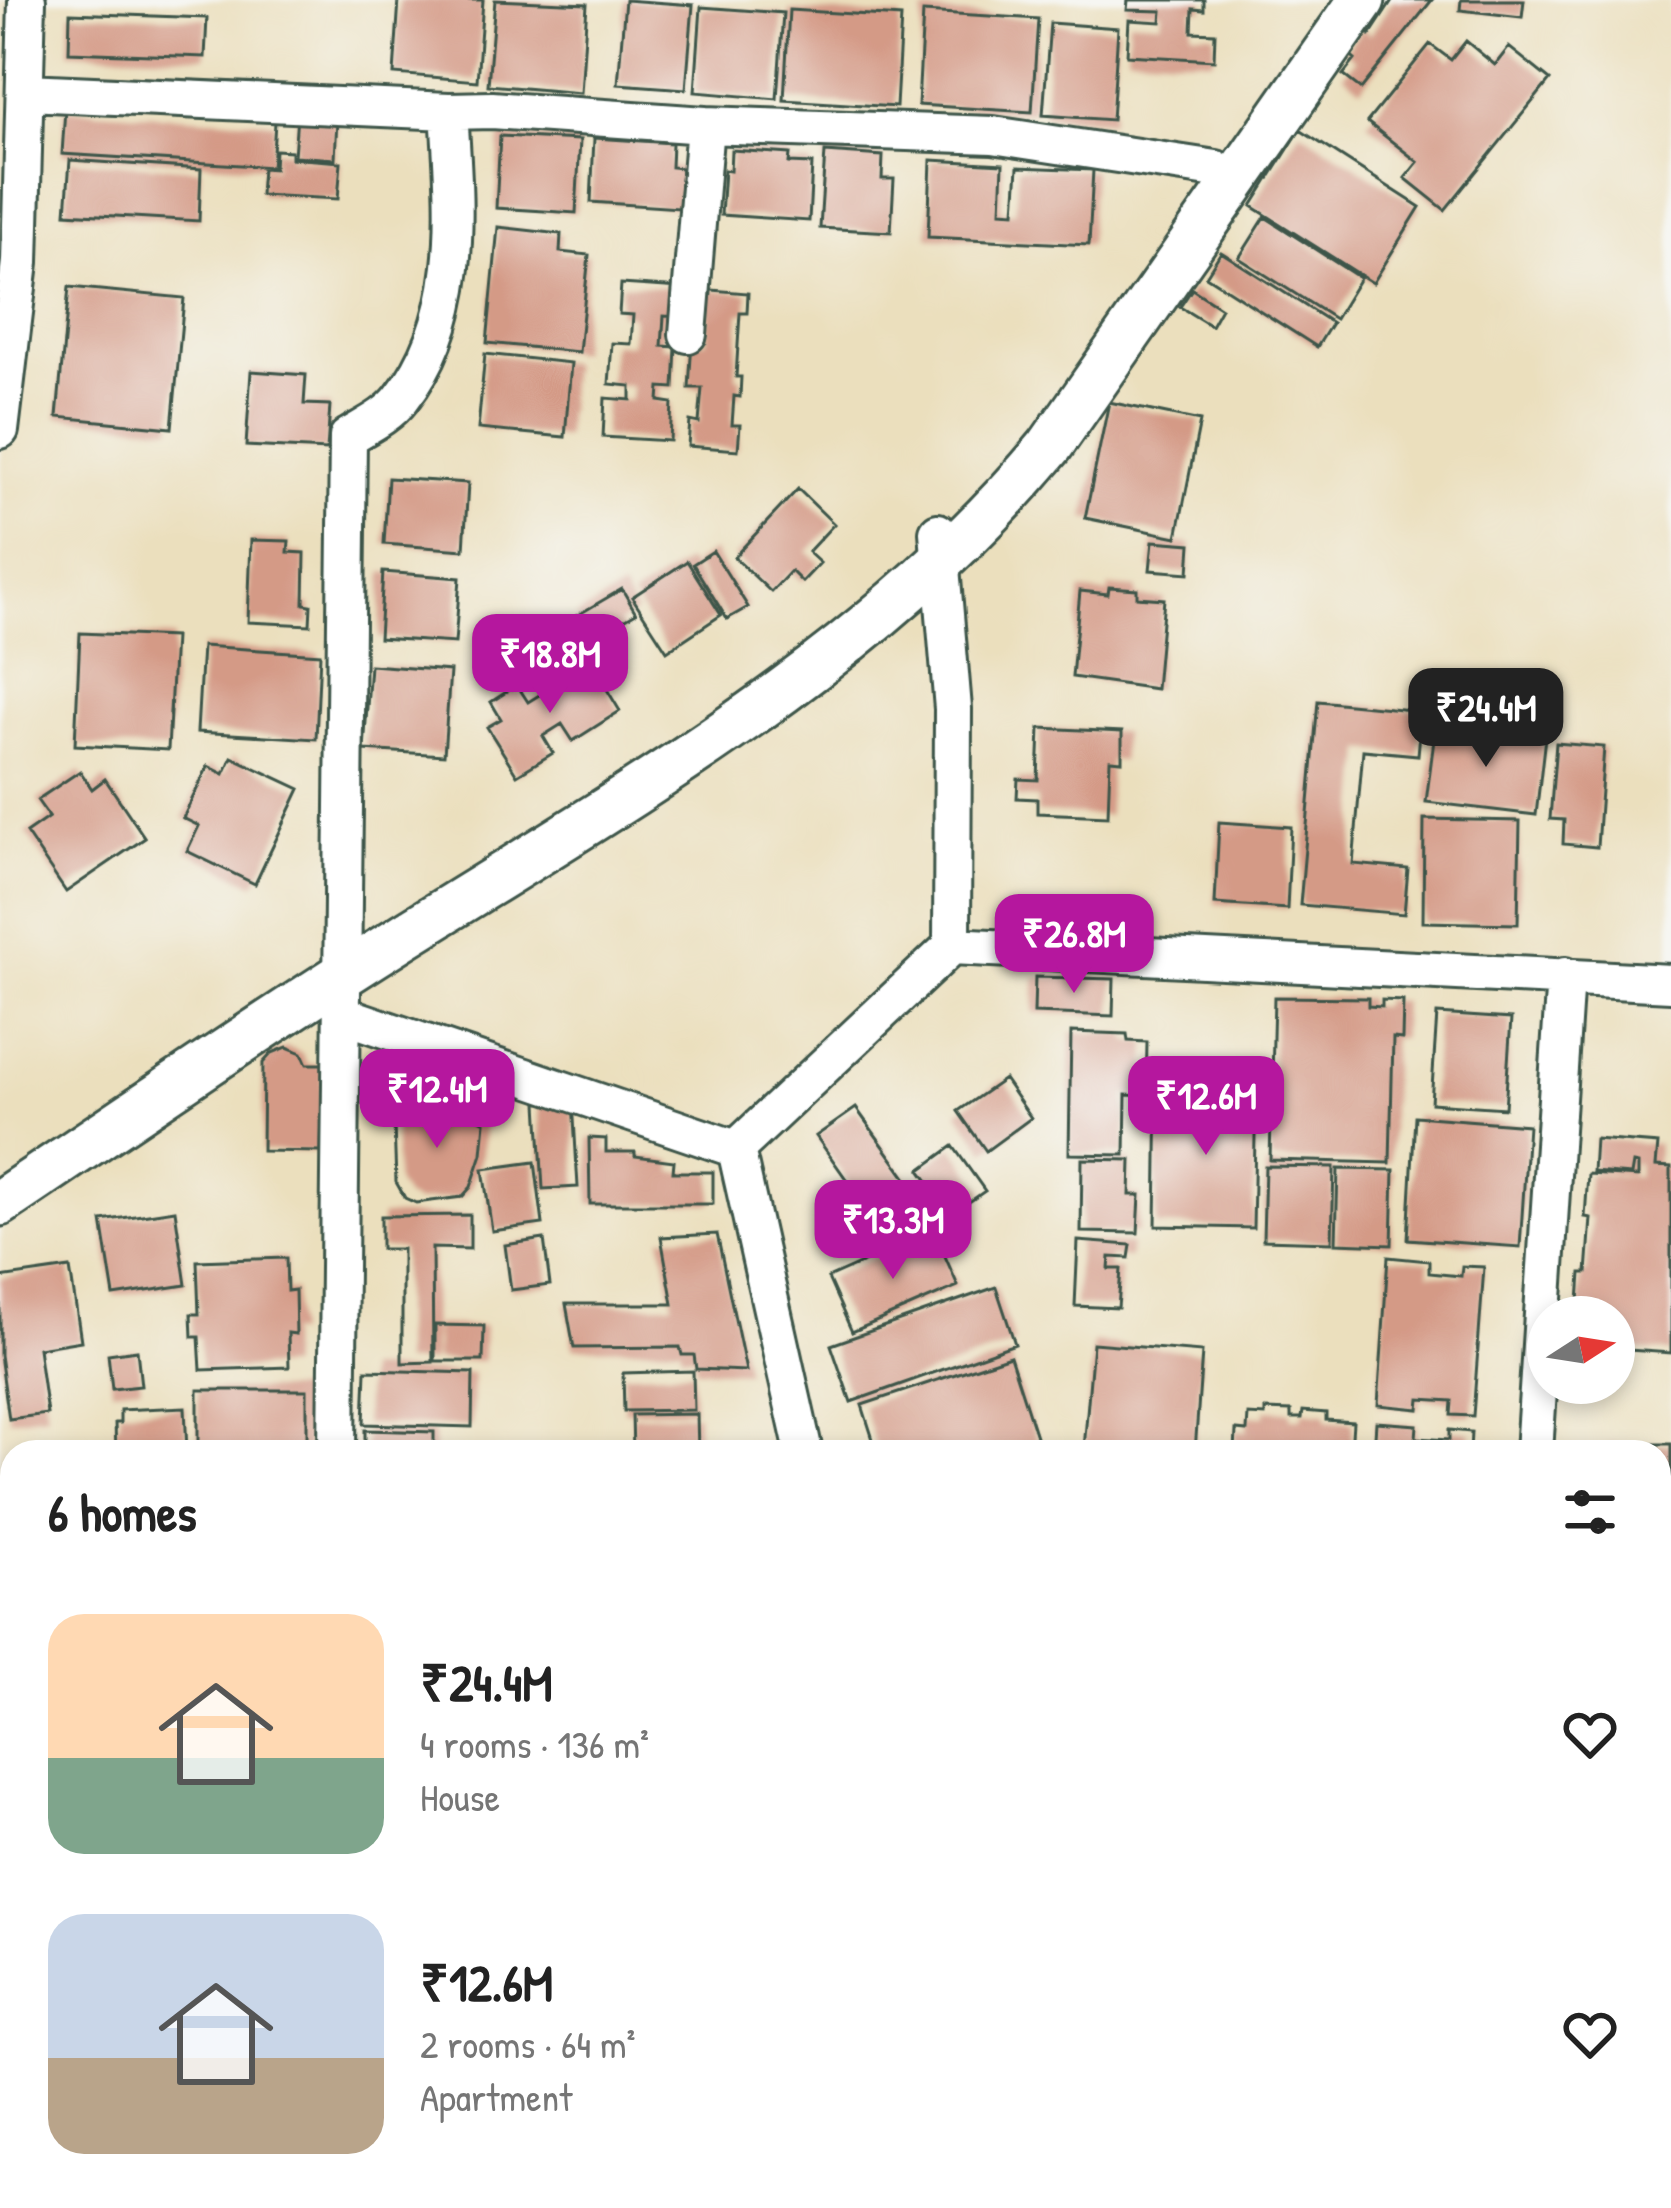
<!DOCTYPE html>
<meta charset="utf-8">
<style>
:root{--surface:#fff;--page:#f6f6f6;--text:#222;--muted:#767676;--accent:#b5179e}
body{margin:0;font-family:"Patrick Hand",sans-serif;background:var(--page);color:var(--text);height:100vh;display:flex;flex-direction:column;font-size:45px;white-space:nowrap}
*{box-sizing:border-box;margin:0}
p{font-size:39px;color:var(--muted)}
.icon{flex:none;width:66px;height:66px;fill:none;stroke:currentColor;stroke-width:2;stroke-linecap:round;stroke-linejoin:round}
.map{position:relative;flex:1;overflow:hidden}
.drawer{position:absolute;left:0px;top:1440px;width:1671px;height:768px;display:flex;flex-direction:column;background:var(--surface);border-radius:36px 36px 0 0;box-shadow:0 6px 18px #0003}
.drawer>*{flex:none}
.needle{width:78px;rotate:78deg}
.tools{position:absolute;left:1527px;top:1296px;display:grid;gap:24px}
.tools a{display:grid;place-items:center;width:108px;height:108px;border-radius:50%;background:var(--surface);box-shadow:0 6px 18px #0003;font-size:60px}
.price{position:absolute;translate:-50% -102px;padding:0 27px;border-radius:24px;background:var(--accent);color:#fff;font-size:39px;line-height:78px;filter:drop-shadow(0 3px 6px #0008)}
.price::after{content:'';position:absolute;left:50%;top:72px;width:36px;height:27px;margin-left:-18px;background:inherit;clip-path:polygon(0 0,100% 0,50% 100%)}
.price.on{background:#222;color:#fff}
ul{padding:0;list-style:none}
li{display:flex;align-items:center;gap:36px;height:300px;padding:0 48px}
li span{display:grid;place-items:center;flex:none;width:336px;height:240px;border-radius:36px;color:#555}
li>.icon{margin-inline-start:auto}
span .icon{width:144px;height:144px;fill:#fffc;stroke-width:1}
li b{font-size:51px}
h2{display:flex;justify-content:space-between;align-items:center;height:144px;padding:0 48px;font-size:51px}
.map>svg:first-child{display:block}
.building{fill:#d49a86}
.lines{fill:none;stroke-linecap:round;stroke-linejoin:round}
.minor-casing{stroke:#3e5549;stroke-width:42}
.tertiary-casing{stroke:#3e5549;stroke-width:51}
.minor{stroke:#fff;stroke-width:36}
.tertiary{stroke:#fff;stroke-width:45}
</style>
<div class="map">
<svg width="1671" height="2208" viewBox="0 0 1671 2208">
<rect width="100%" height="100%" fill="#f6f6f2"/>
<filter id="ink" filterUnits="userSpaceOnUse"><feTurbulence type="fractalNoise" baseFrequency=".00833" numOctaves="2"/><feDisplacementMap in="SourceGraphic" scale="24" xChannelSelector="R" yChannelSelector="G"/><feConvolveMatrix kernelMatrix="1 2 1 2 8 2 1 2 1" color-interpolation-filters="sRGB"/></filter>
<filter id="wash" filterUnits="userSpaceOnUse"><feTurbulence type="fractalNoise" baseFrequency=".004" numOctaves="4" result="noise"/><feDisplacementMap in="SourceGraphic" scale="48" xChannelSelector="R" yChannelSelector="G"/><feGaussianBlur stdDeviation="2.7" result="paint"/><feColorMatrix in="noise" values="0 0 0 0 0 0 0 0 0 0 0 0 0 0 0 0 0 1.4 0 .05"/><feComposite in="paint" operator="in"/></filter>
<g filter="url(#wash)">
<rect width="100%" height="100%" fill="#ebdfbd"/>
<g id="blocks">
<!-- building -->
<path class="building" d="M399,0H483L477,81L394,74Z
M495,0L587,4L581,93L488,85Z
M625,0L693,5L686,89L618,84Z
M1128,0H1204V10L1193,9L1192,32L1215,33L1214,60L1127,55L1129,20L1161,22L1162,11L1127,10Z
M1393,0H1432L1361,89L1343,75L1355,60L1345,51L1363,28L1370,35Z
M1461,0H1524L1522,17L1460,10Z
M701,7L783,13L777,99L695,92Z
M789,10L901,17L896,107L784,100Z
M923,12L1038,19L1032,112L918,105Z
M70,13L207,18L205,57L69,52Z
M1050,23L1118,28L1112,120L1043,115Z
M1466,41L1495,65L1509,47L1550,80L1445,210L1405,178L1418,162L1367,122L1430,44L1451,60Z
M65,109L275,122L272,167L62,154Z
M297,116L337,119L335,159L294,156Z
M1300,130L1420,207L1373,283L1252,206Z
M500,136L580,140L576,213L496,208Z
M594,138L672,143L671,167L682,168L679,208L591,202Z
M275,150L291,151V158L341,162L338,199L260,195L262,168L274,169Z
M731,150L790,154L789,163L812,164L809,221L721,215L724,170L730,171Z
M825,152L883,156L882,179H894L891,232L820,228Z
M70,160L201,169L199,221L66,213Z
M931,160L1003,164L1001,211L1015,212L1018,167L1093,170L1089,245L928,237Z
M1265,217L1360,278L1335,319L1239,258Z
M498,227L561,234L560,252L589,255L579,352L487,343Z
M1221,252L1332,323L1317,347L1206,276Z
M621,284L681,288L680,317L664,316L662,346L676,347L674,388L660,387L659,401L672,403L670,441L603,437L605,398L631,400V386L609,384L612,343L631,344L633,315L619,314Z
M69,287L184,298L172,428L57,417Z
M700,289L748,293L747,313H740L736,377H741L740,397L734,396L732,425H740L738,450L688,446L690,421L699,423L702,388H689L692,341L706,342L708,310L698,309Z
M1192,289L1221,308L1211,326L1180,307Z
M485,354L571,363L565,437L478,429Z
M251,371L306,375L304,404L330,405L327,450L246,446Z
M1109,402L1200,421L1177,537L1085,518Z
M388,478L468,483L464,550L384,544Z
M798,489L834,524L808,552L820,563L802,582L791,571L771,592L734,557Z
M251,540L289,541L288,552L305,553L304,604L311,605L310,625L248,622Z
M1153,541L1191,544L1189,573L1150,570Z
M713,551L748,607L727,619L693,564Z
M687,561L721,615L667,651L632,597Z
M383,572L460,578L455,643L379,638Z
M1109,587L1137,589V597L1164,599L1156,689L1072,677L1080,591L1108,594Z
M622,589L636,613L619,623L626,634L597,651L576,616Z
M80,633L174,637L168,750L75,745Z
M202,646L320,654L316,739L197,732Z
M591,663L620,711L573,741L562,724L543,736L553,753L517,775L487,727L501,719L491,702L517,685L528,702Z
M370,665L450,671L444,755L364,750Z
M1318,701L1422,711L1418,755L1363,750L1353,864L1408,869L1404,914L1300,905Z
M1436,724L1545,737L1536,815L1426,802Z
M1040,728L1122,732V761L1110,760L1108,816L1037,813V799L1017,798L1018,779L1038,780Z
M1556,743L1604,747L1597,847L1563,844L1564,820L1550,819Z
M232,757L300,789L255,884L187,851L199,826L183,818L208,766L224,774Z
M80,771L92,789L105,779L145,838L66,892L26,833L49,817L37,800Z
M1424,819L1520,821L1518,924L1423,922Z
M1219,822L1291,827L1287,909L1215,904Z
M1035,977L1114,979L1113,1016L1034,1013Z
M1274,997L1368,998V1006L1382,1007V1000L1403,1001L1402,1039L1393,1038L1390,1163L1270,1160Z
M1437,1014L1511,1019L1505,1108L1431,1103Z
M1071,1032L1127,1034L1128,1041L1147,1042L1146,1096L1126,1095L1125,1155L1069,1154Z
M287,1047L302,1053L307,1064H323L321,1152L262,1151L263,1063L272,1053Z
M1004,1079L1031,1118L986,1151L958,1111Z
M1158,1088L1256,1090L1253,1228L1156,1226Z
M573,1101L578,1187L543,1189L538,1103Z
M415,1102L455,1106L485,1122L482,1154L471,1187L462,1197L416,1203L405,1198L396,1182L394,1123L400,1111Z
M856,1108L918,1194L877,1223L816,1136Z
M1415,1116L1528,1125L1520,1247L1408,1239Z
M589,1138L606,1139V1152H635V1156L674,1161L673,1172H713V1204H590Z
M1595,1139L1658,1144L1656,1166L1671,1167V1353L1614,1349V1317H1578L1581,1273H1587L1591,1218L1585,1217L1588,1174L1638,1177V1164L1633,1163L1631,1175L1593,1172Z
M953,1146L985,1191L952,1214L920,1170Z
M1082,1159L1131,1160L1130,1195H1140L1138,1233L1081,1232Z
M535,1162L543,1224L492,1231L483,1169Z
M1265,1166L1334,1167L1332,1242L1263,1240Z
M1338,1169L1394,1170L1392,1245L1336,1243Z
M175,1210L186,1285L114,1296L102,1221Z
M470,1215V1249L432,1248L433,1362L402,1363V1249H381V1216Z
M934,1231L958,1286L852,1332L828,1278Z
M717,1234L746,1371L696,1369L694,1355H682L680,1347L574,1348L566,1304H673L661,1237Z
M544,1239L550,1285L511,1290L505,1245Z
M1078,1241L1131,1245L1129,1258L1110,1257L1109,1269H1121L1118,1308L1075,1306Z
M1388,1257L1429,1261V1273L1461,1276L1462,1266L1484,1267L1473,1416L1451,1415L1452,1401L1420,1399L1419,1409L1378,1405Z
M286,1258L287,1291L295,1290L296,1334L288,1333L289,1367L201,1370L199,1337H192L191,1314H199L197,1261Z
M70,1268L81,1341L38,1348L47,1414L9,1419L0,1355V1278Z
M996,1287L1015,1344L851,1402L831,1345Z
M435,1325L484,1326L483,1361H435Z
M1093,1343L1202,1352L1195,1452L1084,1449Z
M137,1350L141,1386L112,1389L108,1354Z
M1010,1356L1041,1452H877L862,1405Z
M366,1370L473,1373L472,1427L364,1424Z
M693,1371L694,1410L624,1411L623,1373Z
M198,1390H307V1452H198Z
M185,1407L187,1452H116L115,1423H120V1410Z
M1265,1410L1291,1411V1418H1302L1303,1411L1326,1413V1420L1353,1422L1351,1452H1235L1236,1430L1247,1431L1248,1415L1265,1416Z
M697,1414L698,1452H633L632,1415Z
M1376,1422L1417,1425L1416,1438L1449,1440V1430L1471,1432L1470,1452H1374Z
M365,1430L434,1432V1452H365Z
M1609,1444H1671V1523H1659V1452H1609Z
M1659,1656L1671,1657V1751L1659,1750Z
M1659,1842H1671V1913L1659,1912Z
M0,2069L12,2070V2196H24L23,2208H0Z
M1659,2149L1671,2150V2208H1565L1566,2196H1659Z
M30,2196H96V2208H29Z
M102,2196H173V2208H102Z
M179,2196H222V2208H179Z
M261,2196H340V2205L261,2208Z
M426,2196H484V2208H426Z
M502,2196H550L551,2208H503Z
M620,2196H696L697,2208H620Z
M699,2196H742L743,2208H700Z
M773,2196H807L808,2208H774Z
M944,2196H1010L1009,2208H944Z
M1018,2196H1085L1084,2208H1017Z
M1090,2196H1126L1157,2201L1156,2208H1088Z
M1305,2196H1336L1334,2208H1303Z
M1392,2196H1443L1440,2208H1389Z"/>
</g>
</g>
<g filter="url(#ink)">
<use href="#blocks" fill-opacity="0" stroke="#3e5549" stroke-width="3"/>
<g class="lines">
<!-- minor casing -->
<g class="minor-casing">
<path id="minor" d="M27,92L449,111
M688,334L705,125
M0,430L20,262L27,0
M952,946L1671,983
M344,1015L736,1149
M736,1149L952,946L953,709L938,532
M736,1149L804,1452
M337,1452L348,437C366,426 388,416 401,399C466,317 455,208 449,111L492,110L705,125L993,135L1216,169
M1534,1452L1565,976
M0,1610L12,1609
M1659,1635H1671
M0,2039H12
M1659,2108L1671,2110
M858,2208V2196"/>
</g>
<!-- tertiary casing -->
<g class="tertiary-casing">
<path id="tertiary" d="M0,1203C133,1114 265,1023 401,938C630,795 875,657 1050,446L1362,0"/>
</g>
<!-- minor -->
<use href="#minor" class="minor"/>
<!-- tertiary -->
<use href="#tertiary" class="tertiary"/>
</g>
</g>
</svg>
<div class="tools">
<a><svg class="needle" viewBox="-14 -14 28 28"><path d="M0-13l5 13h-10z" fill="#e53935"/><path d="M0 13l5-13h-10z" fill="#767676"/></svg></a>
</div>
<b class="price" style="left:550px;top:716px">₹18.8M</b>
<b class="price on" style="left:1486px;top:770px">₹24.4M</b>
<b class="price" style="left:1074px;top:996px">₹26.8M</b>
<b class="price" style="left:437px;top:1151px">₹12.4M</b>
<b class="price" style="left:1206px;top:1158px">₹12.6M</b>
<b class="price" style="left:893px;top:1282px">₹13.3M</b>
<section class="drawer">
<h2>6 homes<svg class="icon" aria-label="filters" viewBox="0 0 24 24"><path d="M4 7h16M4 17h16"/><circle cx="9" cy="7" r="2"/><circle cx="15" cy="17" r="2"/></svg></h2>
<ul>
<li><span style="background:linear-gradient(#ffd9b3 60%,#7fa58c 0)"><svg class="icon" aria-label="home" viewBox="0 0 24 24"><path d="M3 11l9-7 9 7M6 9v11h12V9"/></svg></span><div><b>₹24.4M</b><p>4 rooms · 136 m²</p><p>House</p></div><svg class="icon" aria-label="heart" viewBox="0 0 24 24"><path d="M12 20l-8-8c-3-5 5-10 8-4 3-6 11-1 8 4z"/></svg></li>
<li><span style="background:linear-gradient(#c9d6e8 60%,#b9a48a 0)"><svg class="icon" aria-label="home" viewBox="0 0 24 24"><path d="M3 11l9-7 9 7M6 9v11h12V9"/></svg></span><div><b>₹12.6M</b><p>2 rooms · 64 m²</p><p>Apartment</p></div><svg class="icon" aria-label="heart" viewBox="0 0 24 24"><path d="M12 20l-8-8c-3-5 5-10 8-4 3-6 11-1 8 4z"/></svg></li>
</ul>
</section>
</div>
